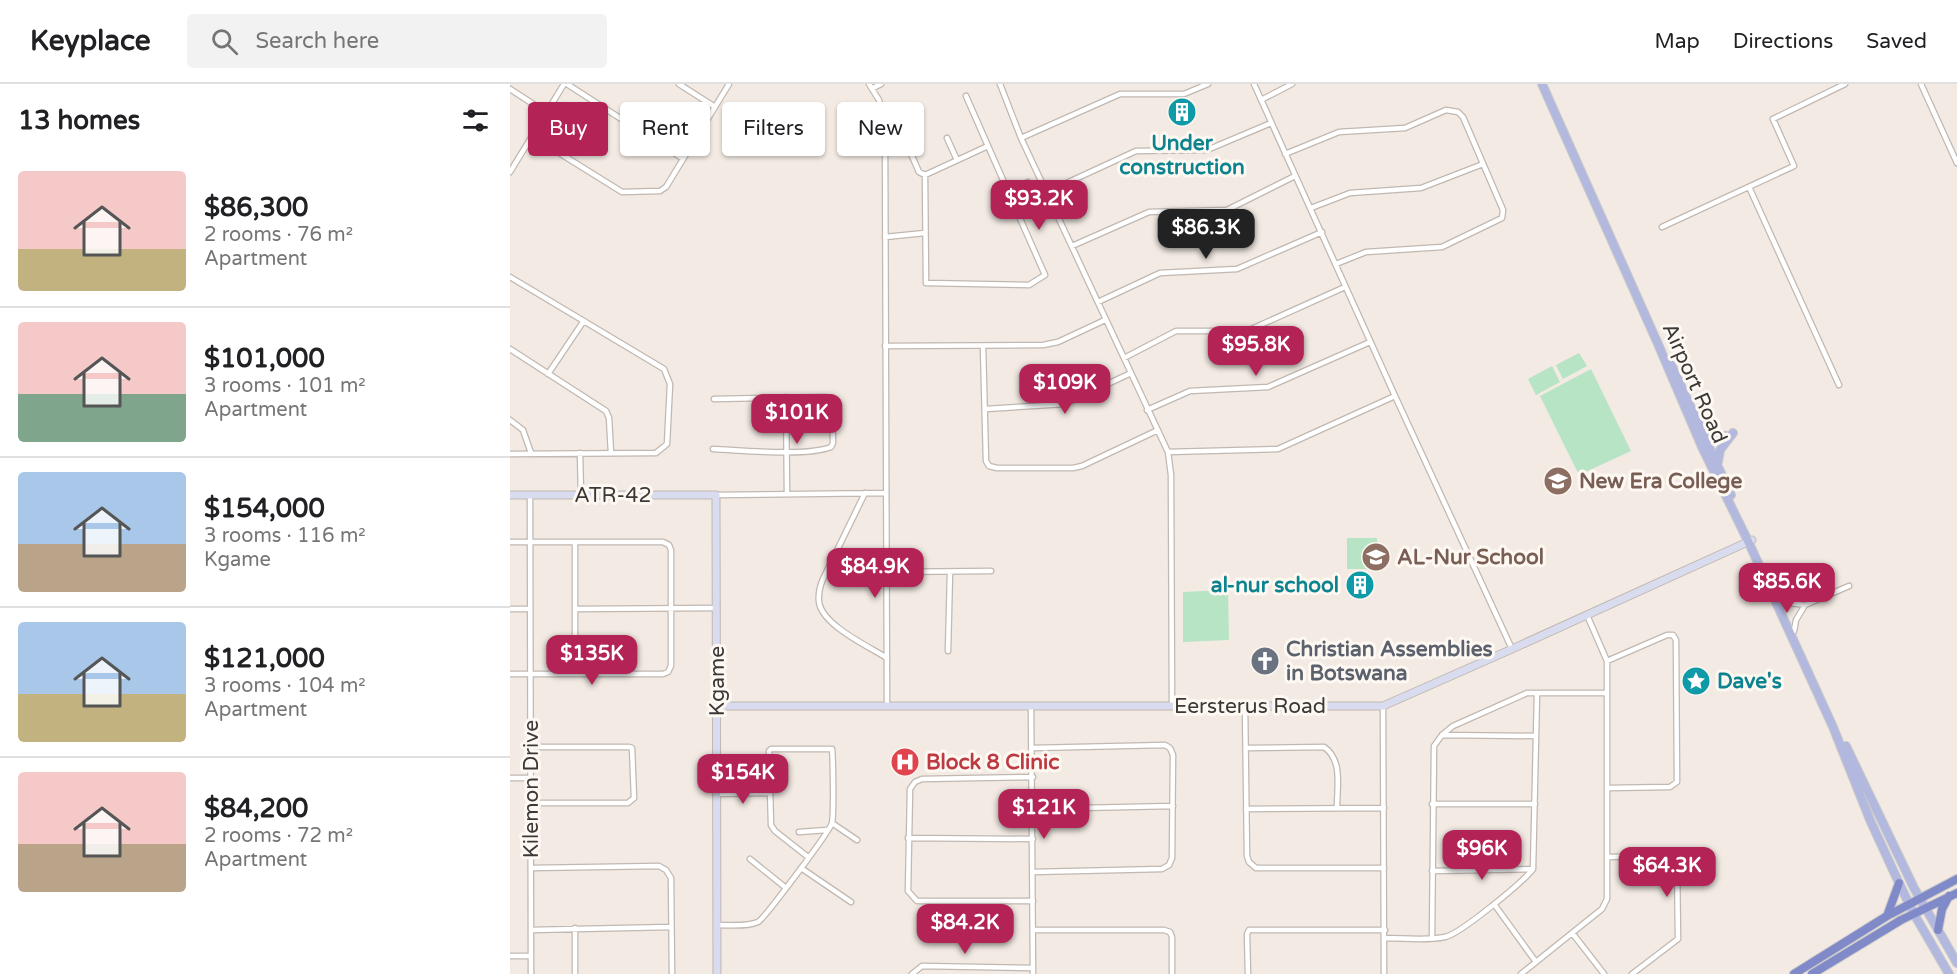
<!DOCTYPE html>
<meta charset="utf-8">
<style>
:root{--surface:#fff;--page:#f2f2f2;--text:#202124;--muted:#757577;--line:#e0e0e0;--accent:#b32355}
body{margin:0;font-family:"Varela Round",sans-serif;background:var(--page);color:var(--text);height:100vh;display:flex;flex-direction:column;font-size:22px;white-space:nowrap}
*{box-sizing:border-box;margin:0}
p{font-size:20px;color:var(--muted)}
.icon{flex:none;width:33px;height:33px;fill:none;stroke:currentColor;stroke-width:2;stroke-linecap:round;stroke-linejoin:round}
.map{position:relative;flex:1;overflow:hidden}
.panel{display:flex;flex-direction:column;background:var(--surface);width:510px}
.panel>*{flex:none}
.banner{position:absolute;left:18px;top:18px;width:570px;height:54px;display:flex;gap:12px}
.price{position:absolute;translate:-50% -51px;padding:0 14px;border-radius:12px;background:var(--accent);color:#fff;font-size:20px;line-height:39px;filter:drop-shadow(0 2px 3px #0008)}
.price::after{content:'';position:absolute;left:50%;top:36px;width:18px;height:14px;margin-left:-9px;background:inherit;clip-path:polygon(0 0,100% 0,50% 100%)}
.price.active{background:#222;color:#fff}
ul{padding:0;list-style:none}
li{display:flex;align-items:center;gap:18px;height:150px;padding:0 18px}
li+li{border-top:2px solid var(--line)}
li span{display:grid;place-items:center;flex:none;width:168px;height:120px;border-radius:6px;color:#555}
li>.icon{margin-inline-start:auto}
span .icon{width:72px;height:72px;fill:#fffc;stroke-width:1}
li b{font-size:26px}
h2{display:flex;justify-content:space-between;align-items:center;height:72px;padding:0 18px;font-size:26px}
.pill{padding:0 21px;border-radius:6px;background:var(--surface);box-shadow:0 2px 4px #0004;font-size:21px;line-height:54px}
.pill.active{background:var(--accent);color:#fff}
header{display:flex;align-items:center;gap:36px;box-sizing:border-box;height:84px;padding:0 30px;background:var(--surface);border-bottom:2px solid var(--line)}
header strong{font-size:28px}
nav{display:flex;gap:33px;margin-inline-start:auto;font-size:21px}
.search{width:420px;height:54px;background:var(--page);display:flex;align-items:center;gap:15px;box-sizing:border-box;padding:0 21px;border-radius:6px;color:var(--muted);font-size:22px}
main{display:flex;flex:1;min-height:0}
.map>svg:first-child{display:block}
.green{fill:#b6e4c4}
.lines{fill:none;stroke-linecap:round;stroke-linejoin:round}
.street-casing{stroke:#c0b8b1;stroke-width:7}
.secondary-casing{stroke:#c0b8b1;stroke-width:9}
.primary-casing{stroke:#cccbca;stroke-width:10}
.highway-casing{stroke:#cccbca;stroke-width:10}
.street{stroke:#fff;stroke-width:4.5}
.secondary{stroke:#d9dcee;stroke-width:7}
.primary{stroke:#b3b9de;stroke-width:8}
.highway{stroke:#818ac8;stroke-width:8}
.labels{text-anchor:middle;stroke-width:6;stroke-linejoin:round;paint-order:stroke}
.culture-label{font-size:21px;font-weight:bold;fill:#0d838f;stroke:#fef8f2}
.street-label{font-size:21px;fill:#3b3835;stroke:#fef8f2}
.education-label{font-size:21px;font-weight:bold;fill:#785e54;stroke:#fef8f2;text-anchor:start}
.worship-label{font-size:21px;font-weight:bold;fill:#5b616d;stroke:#fef8f2;text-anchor:start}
.health-label{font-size:21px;font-weight:bold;fill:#be3a42;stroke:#fef8f2;text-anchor:start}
</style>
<header>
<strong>Keyplace</strong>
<div class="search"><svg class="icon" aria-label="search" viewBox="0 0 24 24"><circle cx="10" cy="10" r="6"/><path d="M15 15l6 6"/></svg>Search here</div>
<nav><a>Map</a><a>Directions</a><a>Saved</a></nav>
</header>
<main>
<section class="panel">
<h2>13 homes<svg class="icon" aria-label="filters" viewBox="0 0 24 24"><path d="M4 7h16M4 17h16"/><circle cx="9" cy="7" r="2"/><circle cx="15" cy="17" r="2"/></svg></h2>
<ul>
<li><span style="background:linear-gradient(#f6c9c9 65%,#c2b280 0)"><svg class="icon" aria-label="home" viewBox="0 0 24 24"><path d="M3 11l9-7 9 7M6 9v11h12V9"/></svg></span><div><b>$86,300</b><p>2 rooms · 76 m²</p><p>Apartment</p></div></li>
<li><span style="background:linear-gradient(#f6c9c9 60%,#7fa58c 0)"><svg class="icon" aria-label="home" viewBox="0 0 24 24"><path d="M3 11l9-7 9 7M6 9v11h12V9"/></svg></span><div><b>$101,000</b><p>3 rooms · 101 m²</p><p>Apartment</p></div></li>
<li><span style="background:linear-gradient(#a9c7e8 60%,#b9a48a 0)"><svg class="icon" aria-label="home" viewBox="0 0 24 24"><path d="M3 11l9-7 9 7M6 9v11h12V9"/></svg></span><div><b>$154,000</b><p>3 rooms · 116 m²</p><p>Kgame</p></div></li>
<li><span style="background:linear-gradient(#a9c7e8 60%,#c2b280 0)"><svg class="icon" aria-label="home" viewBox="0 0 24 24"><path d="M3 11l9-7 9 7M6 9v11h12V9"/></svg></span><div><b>$121,000</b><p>3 rooms · 104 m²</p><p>Apartment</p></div></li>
<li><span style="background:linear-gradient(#f6c9c9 60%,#b9a48a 0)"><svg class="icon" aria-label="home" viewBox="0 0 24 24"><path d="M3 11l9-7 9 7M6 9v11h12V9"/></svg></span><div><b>$84,200</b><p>2 rooms · 72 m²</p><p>Apartment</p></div></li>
</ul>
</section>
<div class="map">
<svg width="1447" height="890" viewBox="0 0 1447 890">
<rect width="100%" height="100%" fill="#f2eae3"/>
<!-- green -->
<path class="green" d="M1069,269L1077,282L1053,295L1046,281Z
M1042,282L1050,298L1026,311L1018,295Z
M1081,285L1121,367L1069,391L1030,312Z
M837,454H867V485H837Z
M718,506L719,556L673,558V508Z"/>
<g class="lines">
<!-- street casing -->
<g class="street-casing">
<path id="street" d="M57,0L172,74
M169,0L205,23
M359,0L369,16L375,42L377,622
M490,0L511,54L658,368L661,391L662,622
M744,0L885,312L1002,565
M1411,0L1447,79
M363,4L371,0
M0,5L37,29
M456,12L478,62
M751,16L782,0
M400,50L403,60L399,65L409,88L415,91
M22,52L112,108L150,107L156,103L219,0
M437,54L447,76
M511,54L610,10H674L698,0
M478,62L535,191L519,201L416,199L415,91Z
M775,70L829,48L895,44L936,26L948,28L953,33L993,126L992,134L932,163L856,168L826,180
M0,88L54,0
M1239,103L1329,301
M498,107L518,98
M537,108L626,67L697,66L761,39
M801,124L840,109L911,104L973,80
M1152,143L1284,82L1263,35L1335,0
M375,153L415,149
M562,162L639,128L717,126L785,92
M0,193L154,285L160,300L157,360L146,369L0,370
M588,218L650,189L727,185L812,148
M375,262L533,261L548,258L595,236
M473,263L476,377L479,382L487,384H563L572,382L648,346
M0,265L96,327L99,334L101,369
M614,274L666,247H737L835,203
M38,290L73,238
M276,313L277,410
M476,325L555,320L621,289
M637,326L680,307L758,303L860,258
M0,336L13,346L21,369
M203,365C231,366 296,373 321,363L323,359L322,321L315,313L204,315
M658,368L768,365L885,312
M70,369L71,411
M355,409L313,495C310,502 308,509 309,518C312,541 358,562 377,574
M20,411L21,890
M206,411L376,409
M0,458H153L159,461L161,466V582L158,588L153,590H0
M377,488L481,487
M1267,511L1280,519L1295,521L1339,502
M0,525H20
M65,525L207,524
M1284,547L1286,536L1295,521
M438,567L440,488
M1097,577L1157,551H1163L1166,556L1167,698L1160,703L1098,704
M65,590V458
M735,621L737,772L739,778L746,784H874
M521,622L523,890
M873,622L874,890
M932,651L1026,652
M21,663H119L122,664L124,714L118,719H21
M523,664L655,661L660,664L663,671L662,774L659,781L652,785L523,788
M736,664L814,663C833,676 827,702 827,724
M523,693L412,695L405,698L400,705L398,807L407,817H523
M0,694H21
M206,710L260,709
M922,720H1025
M523,725L663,722
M736,725L874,724
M322,739L347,756
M289,748L317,746
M398,754L523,755
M1098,773L1158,772L1167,779L1168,855L1122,890
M240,775L276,804
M21,784L149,782L156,786L161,794L162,890
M291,784L341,818
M922,787L1023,785
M984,820L1026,878
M207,841C219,841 237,843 248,838C254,835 320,747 322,739C324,731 323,674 322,665H261L259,667L261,741L265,747L298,773
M65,844V890
M21,846L161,843
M524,846H654L660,848L662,853V890
M1063,850L1094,890
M874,854C894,854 916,857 935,853C950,850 1012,799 1023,785L1027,609
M922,854L924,662L932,651L943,642L1017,609H1097
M0,872H21
M402,890L412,882L523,884
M738,890L737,850L739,846H875
M1011,890L1092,825L1097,815V577L1077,531"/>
</g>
<!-- secondary casing -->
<g class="secondary-casing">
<path id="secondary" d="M0,411H206L207,890
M207,622H873L1002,565L1242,456"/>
</g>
<!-- primary casing -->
<g class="primary-casing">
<path id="primary" d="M1032,0L1148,260L1192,363L1238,457L1323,643L1360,736L1389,799L1404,830L1439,890
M1161,280L1221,411
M1192,341L1203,350L1217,352
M1208,378L1210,366L1223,349
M1336,662L1404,804L1447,879"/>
</g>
<!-- highway casing -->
<g class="highway-casing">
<path id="highway" d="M1377,832L1389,799
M1428,846L1432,825L1439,812
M1284,890L1377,832L1447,795
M1302,890L1391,836L1447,809"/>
</g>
<!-- street -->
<use href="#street" class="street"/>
<!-- secondary -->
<use href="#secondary" class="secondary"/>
<!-- primary -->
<use href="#primary" class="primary"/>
<!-- highway -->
<use href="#highway" class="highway"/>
</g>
<!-- icons -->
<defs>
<g id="building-disc" transform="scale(1.5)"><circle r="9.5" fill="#0f9aa8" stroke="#fef8f2"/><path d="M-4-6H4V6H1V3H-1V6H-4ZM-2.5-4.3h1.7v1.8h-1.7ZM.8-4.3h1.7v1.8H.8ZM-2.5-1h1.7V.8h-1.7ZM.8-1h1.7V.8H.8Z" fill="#fff"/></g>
<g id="university-disc" transform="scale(1.5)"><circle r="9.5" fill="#8d6e63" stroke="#fef8f2"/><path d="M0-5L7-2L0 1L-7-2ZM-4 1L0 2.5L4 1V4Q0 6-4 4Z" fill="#fff"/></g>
<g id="school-disc" transform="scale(1.5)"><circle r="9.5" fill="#8d6e63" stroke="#fef8f2"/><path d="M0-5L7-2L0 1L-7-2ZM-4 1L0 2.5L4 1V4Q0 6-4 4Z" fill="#fff"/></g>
<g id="church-disc" transform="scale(1.5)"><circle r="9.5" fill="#6b7280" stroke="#fef8f2"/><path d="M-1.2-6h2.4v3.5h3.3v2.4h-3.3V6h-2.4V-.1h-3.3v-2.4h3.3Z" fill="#fff"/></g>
<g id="sight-disc" transform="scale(1.5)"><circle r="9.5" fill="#0f9aa8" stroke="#fef8f2"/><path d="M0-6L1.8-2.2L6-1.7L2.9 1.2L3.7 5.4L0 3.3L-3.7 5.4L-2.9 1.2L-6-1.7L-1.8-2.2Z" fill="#fff"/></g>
<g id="hospital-disc" transform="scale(1.5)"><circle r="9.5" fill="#e0444e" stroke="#fef8f2"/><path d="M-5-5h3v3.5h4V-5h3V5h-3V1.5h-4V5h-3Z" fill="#fff"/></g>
</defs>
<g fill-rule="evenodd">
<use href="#building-disc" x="672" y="28"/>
<use href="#university-disc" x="1048" y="397"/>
<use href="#school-disc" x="866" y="473"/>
<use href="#building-disc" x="850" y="501"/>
<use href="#church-disc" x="755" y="577"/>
<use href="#sight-disc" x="1186" y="597"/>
<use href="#hospital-disc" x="395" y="678"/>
</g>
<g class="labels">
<!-- culture labels -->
<g class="culture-label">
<text x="672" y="66">Under<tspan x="672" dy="24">construction</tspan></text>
<text x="829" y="508" text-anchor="end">al-nur school</text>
<text x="1207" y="604" text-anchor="start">Dave's</text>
</g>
<!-- street labels -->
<g class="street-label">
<text transform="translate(1185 299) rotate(66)" y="7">Airport Road</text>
<text x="103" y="418">ATR-42</text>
<text transform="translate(207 597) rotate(-90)" y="7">Kgame</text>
<text x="740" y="629">Eersterus Road</text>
<text transform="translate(21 705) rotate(-90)" y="7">Kilemon Drive</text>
</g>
<!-- education labels -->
<g class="education-label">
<text x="1069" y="404">New Era College</text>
<text x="887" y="480">AL-Nur School</text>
</g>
<!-- worship labels -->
<g class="worship-label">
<text x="776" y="572">Christian Assemblies<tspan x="776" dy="24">in Botswana</tspan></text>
</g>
<!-- health labels -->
<g class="health-label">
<text x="416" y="685">Block 8 Clinic</text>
</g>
</g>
</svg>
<b class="price" style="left:529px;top:147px">$93.2K</b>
<b class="price active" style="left:696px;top:176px">$86.3K</b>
<b class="price" style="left:746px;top:293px">$95.8K</b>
<b class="price" style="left:555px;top:331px">$109K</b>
<b class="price" style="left:287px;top:361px">$101K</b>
<b class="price" style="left:365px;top:515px">$84.9K</b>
<b class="price" style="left:1277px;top:530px">$85.6K</b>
<b class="price" style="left:82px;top:602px">$135K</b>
<b class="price" style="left:233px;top:721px">$154K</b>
<b class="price" style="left:534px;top:756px">$121K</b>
<b class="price" style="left:972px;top:797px">$96K</b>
<b class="price" style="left:1157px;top:814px">$64.3K</b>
<b class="price" style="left:455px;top:871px">$84.2K</b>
<div class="banner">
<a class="pill active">Buy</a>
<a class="pill">Rent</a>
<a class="pill">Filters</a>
<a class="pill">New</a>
</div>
</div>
</main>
